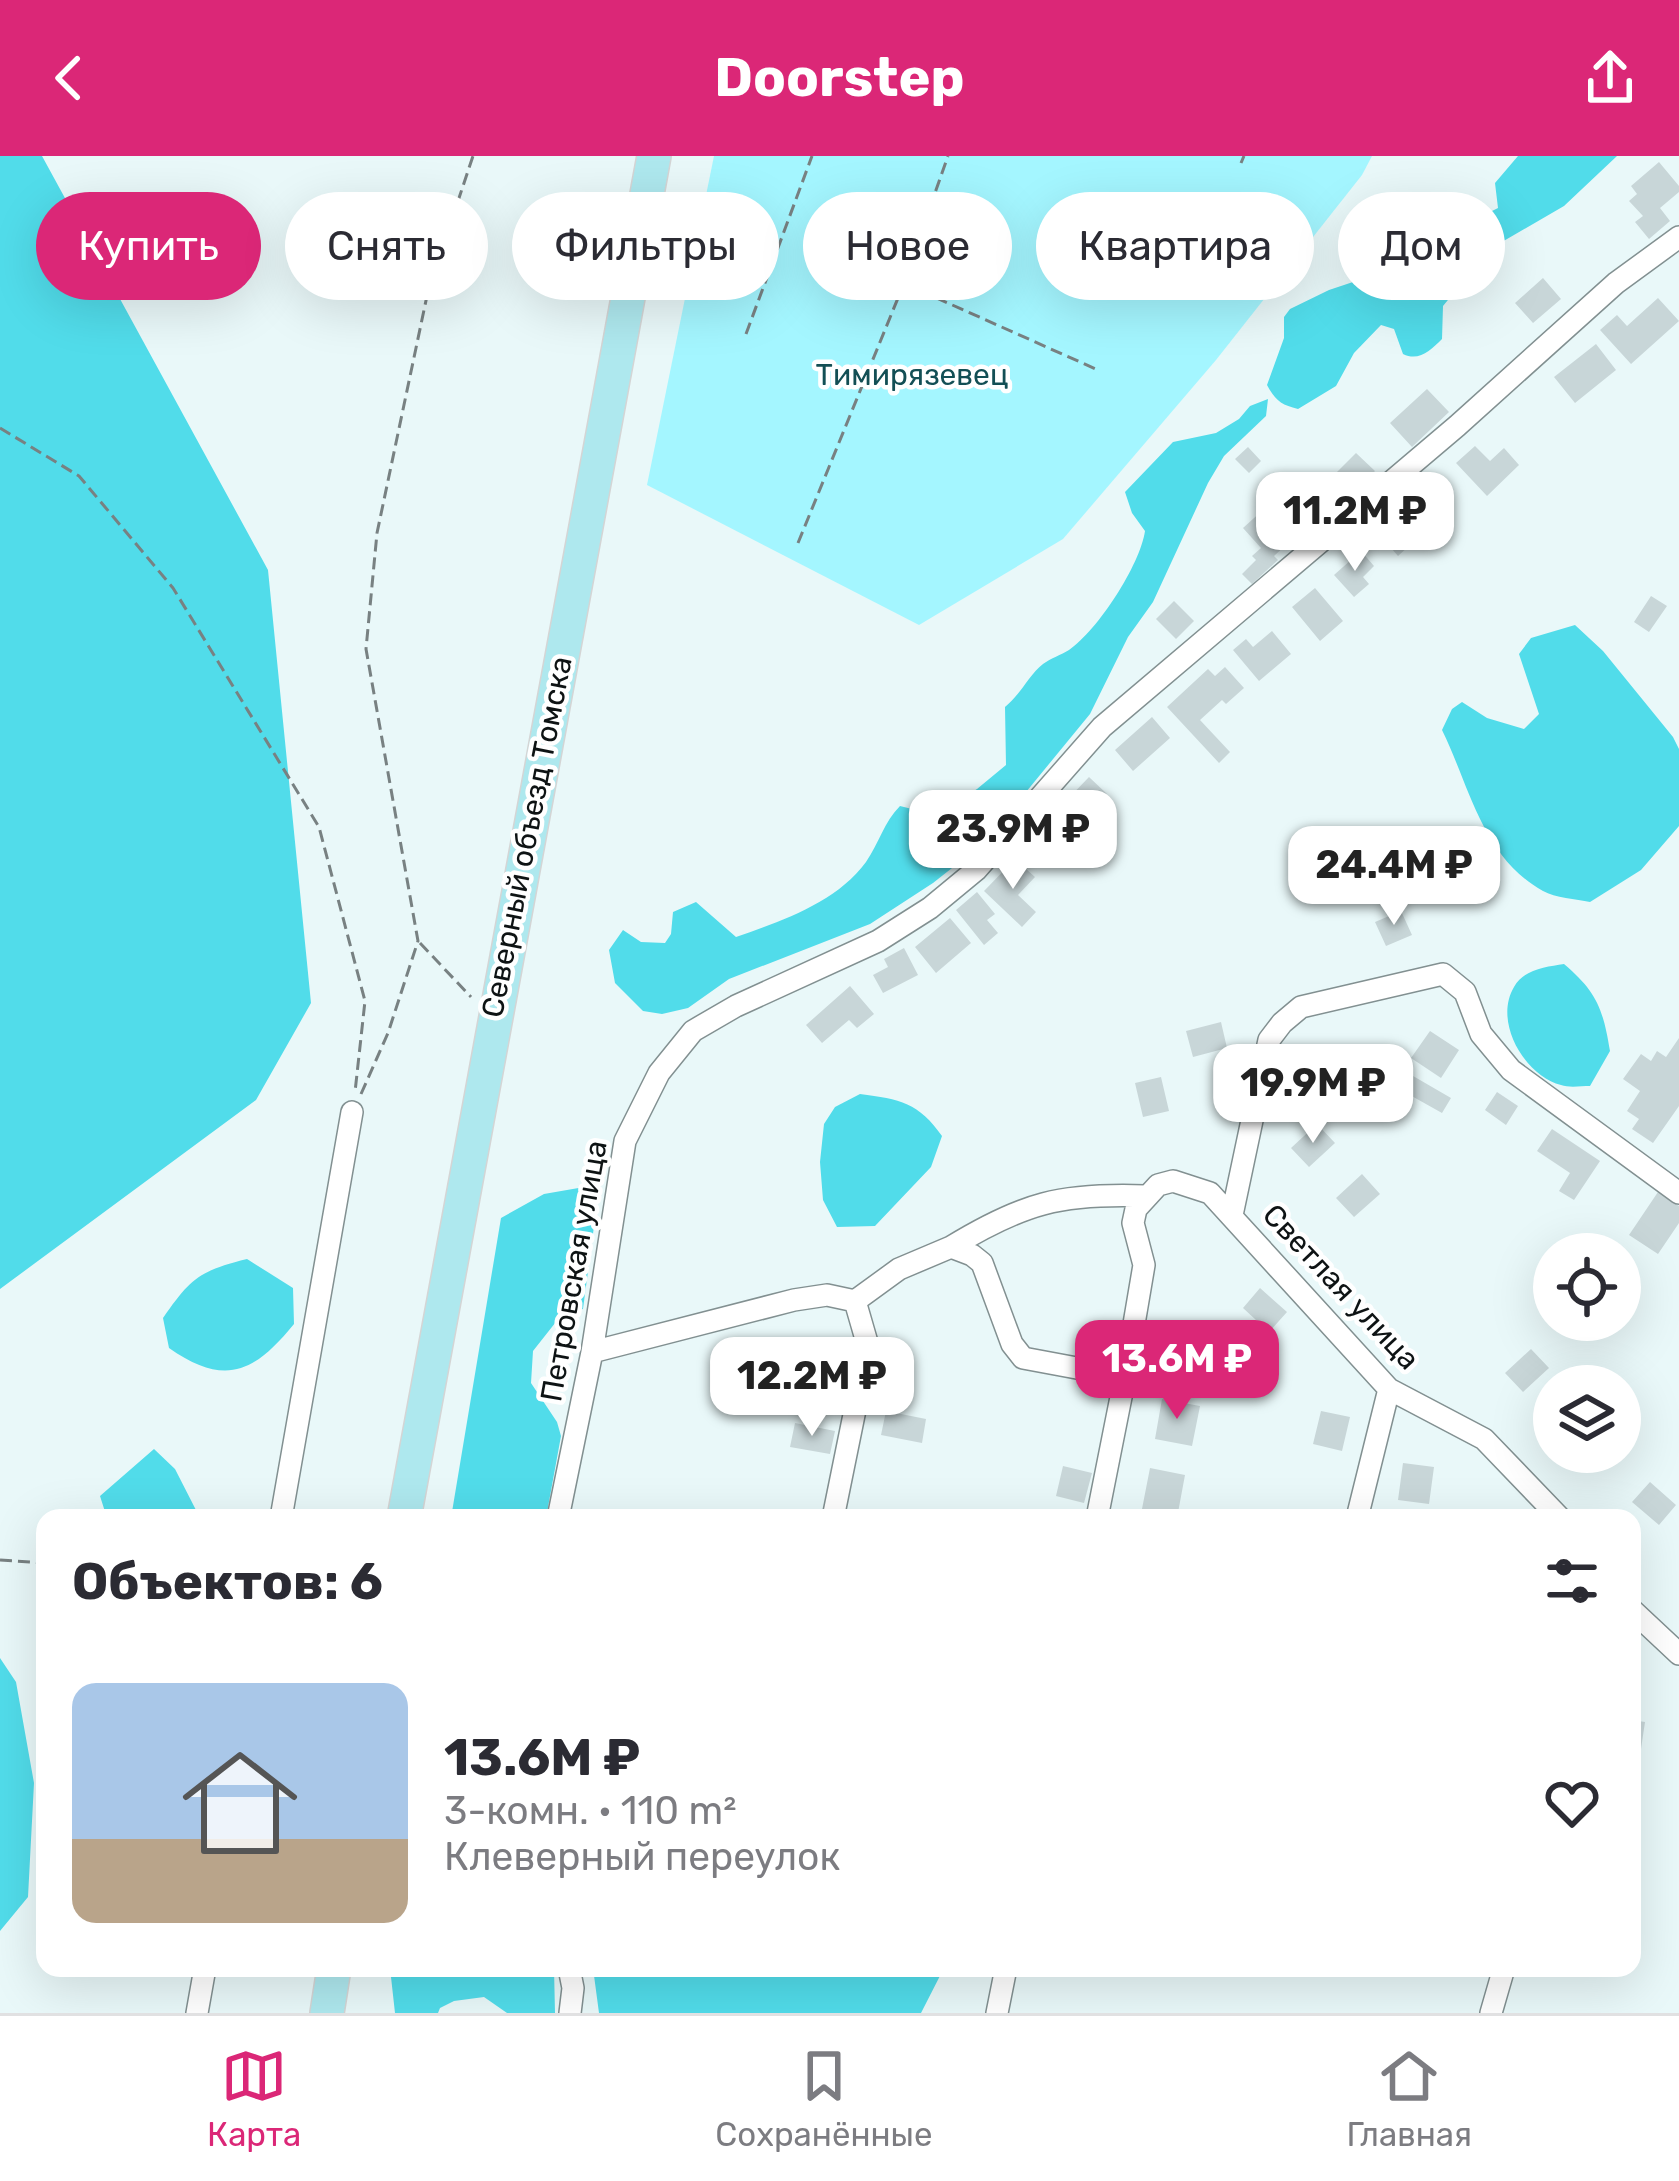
<!DOCTYPE html>
<html lang="ru">
<meta charset="utf-8">
<style>
:root{--surface:#fff;--page:#f2f2f3;--text:#2b2b33;--muted:#7c7c81;--line:#e1e1e2;--accent:#db2777}
body{margin:0;font-family:Rubik,sans-serif;background:var(--page);color:var(--text);height:100vh;display:flex;flex-direction:column;font-size:45px;white-space:nowrap}
*{box-sizing:border-box;margin:0}
p{font-size:39px;color:var(--muted)}
.icon{flex:none;width:66px;height:66px;fill:none;stroke:currentColor;stroke-width:2;stroke-linecap:round;stroke-linejoin:round}
.map{position:relative;flex:1;overflow:hidden}
.panel{position:absolute;left:36px;top:1353px;width:1605px;height:468px;display:flex;flex-direction:column;background:var(--surface);border-radius:24px;box-shadow:0 12px 48px #0002}
.panel>*{flex:none}
.banner{position:absolute;left:36px;top:36px;width:1608px;height:108px;display:flex;gap:24px}
.tools{position:absolute;left:1533px;top:1077px;display:grid;gap:24px}
.tools a{display:grid;place-items:center;width:108px;height:108px;border-radius:50%;background:var(--surface);box-shadow:0 12px 48px #0002;font-size:60px}
.price{position:absolute;translate:-50% -102px;padding:0 27px;border-radius:24px;background:#fff;color:#222;font-size:39px;line-height:78px;filter:drop-shadow(0 3px 6px #0008)}
.price::after{content:'';position:absolute;left:50%;top:72px;width:36px;height:27px;margin-left:-18px;background:inherit;clip-path:polygon(0 0,100% 0,50% 100%)}
.price.on{background:var(--accent);color:#fff}
ul{padding:0;list-style:none}
li{display:flex;align-items:center;gap:36px;height:300px;padding:0 36px}
li+li{border-top:3px solid var(--line)}
li span{display:grid;place-items:center;flex:none;width:336px;height:240px;border-radius:24px;color:#555}
li>.icon{margin-inline-start:auto}
span .icon{width:144px;height:144px;fill:#fffc;stroke-width:1}
li b{font-size:51px}
h2{display:flex;justify-content:space-between;align-items:center;height:144px;padding:0 36px;font-size:51px}
.tag{padding:0 42px;border-radius:54px;background:var(--surface);box-shadow:0 12px 48px #0002;font-size:42px;line-height:108px}
.tag.on{background:var(--accent);color:#fff}
header{display:flex;justify-content:space-between;align-items:center;height:156px;padding:0 36px;background:var(--accent);color:#fff;font-size:54px;font-weight:700}
.tab-bar{display:flex;justify-content:space-around;align-items:center;height:168px;border-top:3px solid var(--line);background:var(--surface);font-size:33px;color:var(--muted)}
.tab-bar a{display:grid;justify-items:center;gap:6px}
.tab-bar .on{color:var(--accent)}
.map>svg:first-child{display:block}
.green{fill:#a4f6ff}
.forest{fill:#51dcea}
.building{fill:#c8d6d8}
.lines{fill:none;stroke-linecap:round;stroke-linejoin:round}
.minor-casing{stroke:#829091;stroke-width:24}
.primary-casing{stroke:#d4d5d5;stroke-width:36}
.path{stroke:#788182;stroke-width:3;stroke-dasharray:12 6;stroke-linecap:butt}
.minor{stroke:#fff;stroke-width:21}
.primary{stroke:#aee8ee;stroke-width:33}
.labels{text-anchor:middle;stroke-width:9;stroke-linejoin:round;paint-order:stroke}
.park-label{font-size:30px;fill:#134f55;stroke:#fff}
.street-label{font-size:30px;fill:#0e1314;stroke:#fff}
</style>
<header><svg class="icon" aria-label="back" viewBox="0 0 24 24"><path d="M15 5l-7 7 7 7"/></svg>Doorstep<svg class="icon" aria-label="share" viewBox="0 0 24 24"><path d="M12 15V3M7 8l5-5 5 5M5 13v7h14v-7"/></svg></header>
<div class="map">
<svg width="1679" height="1857" viewBox="0 0 1679 1857">
<rect width="100%" height="100%" fill="#e9f8f9"/>
<!-- green -->
<path class="green" d="M714,0H1372L1362,19L1216,204L1063,383L919,469L647,329Z"/>
<!-- forest -->
<path class="forest" d="M0,0H42L268,414L311,847L256,944L0,1133Z
M1518,0H1617L1564,50L1495,90L1475,111L1443,150L1442,183C1431,194 1419,206 1403,198L1394,173L1381,169L1354,197L1336,230L1298,253C1281,249 1275,244 1267,229L1284,182V161L1290,153L1329,134L1386,115L1421,110L1461,85L1476,63L1498,52L1495,27Z
M1268,243L1266,260L1224,300L1208,327L1153,446L1128,481L1090,558L985,686L933,727L870,768L729,823L688,852L662,858L643,855L615,827L609,794L623,774L641,786L665,787L671,778L673,756L696,746L736,781C781,765 836,747 866,706C879,687 884,666 900,650L912,653L922,667L977,633L1006,609L1005,551C1021,538 1029,519 1043,508C1051,502 1061,499 1069,494C1098,474 1140,409 1145,375L1132,357L1125,336L1173,286L1216,277L1239,263L1250,250Z
M1575,469L1603,495L1673,581L1679,593V670L1641,714L1590,746C1576,743 1555,742 1543,735C1482,701 1470,631 1442,574L1452,553L1462,546L1487,562L1524,573L1539,558L1519,498L1531,482Z
M1564,808C1597,836 1603,853 1610,895L1590,930C1581,930 1569,932 1561,929C1525,920 1493,866 1514,831C1524,813 1546,811 1564,808Z
M860,938C900,943 919,947 942,980L931,1011L875,1070L837,1071L823,1044L820,1006L824,968L835,951Z
M590,1030L598,1040L583,1153L563,1157L533,1195L531,1227L557,1266L561,1280L546,1362H451L501,1062L544,1038Z
M247,1103L293,1132L294,1168C254,1217 225,1231 169,1192L163,1162C191,1122 199,1115 247,1103Z
M154,1293L175,1313L198,1358L194,1362H107L100,1340Z
M0,1502L16,1526L34,1627L28,1741L0,1775Z
M390,1812H554L555,1857H507L484,1841L454,1845L440,1852L438,1857H395Z
M593,1812H944L921,1857H599Z"/>
<!-- building -->
<path class="building" d="M1659,6L1679,30V36L1660,52L1670,65L1649,83L1635,66L1643,60L1629,45L1637,38L1631,30Z
M1543,122L1561,143L1533,167L1515,147Z
M1658,142L1679,165L1631,208L1600,174L1617,159L1627,170Z
M1596,188L1616,214L1575,247L1554,221Z
M1427,233L1449,256L1412,291L1390,267Z
M1475,290L1490,305L1504,292L1519,309L1487,340L1456,307Z
M1248,291L1261,305L1249,317L1235,303Z
M1356,297L1375,315L1353,338L1334,319Z
M1425,332L1447,355L1398,400L1377,376Z
M1285,334L1313,364L1274,400L1278,404L1252,428L1242,418L1256,404L1252,400L1261,392L1243,372Z
M1361,395L1374,410L1363,421L1369,428L1354,441L1334,419Z
M1315,432L1343,465L1320,485L1292,451Z
M1651,440L1667,450L1649,476L1634,466Z
M1174,445L1194,465L1176,483L1156,463Z
M1272,475L1291,498L1259,525L1233,494L1246,483L1253,491Z
M1225,511L1244,532L1226,548L1222,544L1200,564L1230,596L1219,607L1167,551L1208,513L1215,520Z
M1152,561L1170,582L1133,615L1115,594Z
M1089,621L1107,638L1071,676L1059,664L1070,653L1064,647Z
M1015,703L1035,721L1018,739L1036,756L1022,771L984,735Z
M977,736L995,758L987,764L998,777L984,789L956,754Z
M1401,755L1412,779L1386,790L1375,766Z
M950,762L971,787L936,817L915,791Z
M904,792L918,819L883,837L873,819L888,811L884,803Z
M850,830L874,858L857,872L849,864L822,887L806,869Z
M1221,866L1227,892L1193,901L1186,875Z
M1430,875L1459,894L1441,922L1411,902Z
M1679,882V950L1653,987L1632,973L1639,963L1627,955L1640,935L1623,923L1641,898L1651,905L1657,895L1666,901Z
M1401,913L1451,942L1442,957L1392,929Z
M1161,921L1169,955L1143,961L1135,927Z
M1497,936L1518,950L1506,969L1485,954Z
M1317,968L1335,987L1309,1011L1291,992Z
M1552,973L1600,1005L1574,1044L1559,1035L1570,1017L1537,995Z
M1362,1018L1380,1038L1354,1061L1336,1042Z
M1658,1036L1679,1050V1067L1658,1098L1629,1079Z
M1260,1132L1287,1156L1269,1176L1243,1152Z
M1181,1172L1206,1178L1200,1205L1174,1199Z
M1531,1193L1549,1212L1523,1236L1505,1217Z
M1162,1243L1200,1250L1192,1290L1155,1283Z
M886,1255L926,1263L922,1287L881,1279Z
M1321,1255L1350,1261L1342,1295L1313,1288Z
M795,1267L835,1275L830,1298L790,1291Z
M1403,1307L1434,1311L1429,1348L1398,1344Z
M1063,1310L1092,1317L1084,1347L1056,1340Z
M1150,1312L1185,1319L1177,1362L1141,1358Z
M1650,1326L1676,1349L1659,1369L1632,1346Z
M1632,1564L1645,1566L1641,1593L1632,1591Z"/>
<g class="lines">
<!-- minor casing -->
<g class="minor-casing">
<path id="minor" d="M1232,1059L1269,884L1282,867L1301,851L1443,818L1465,836L1481,878L1511,914L1679,1037
M951,1091C1023,1047 1061,1037 1145,1040
M592,1196L794,1144L827,1139L855,1145L899,1113L951,1091L972,1099L982,1107L1012,1188L1023,1202L1125,1221L1144,1109L1133,1067L1136,1053L1158,1029L1173,1025L1210,1037L1389,1233L1484,1283L1560,1362
M281,1362L352,956
M558,1362L592,1196L625,985L659,917L693,875L736,850L878,785L930,752L976,714L1102,571L1457,270L1616,127L1679,81
M833,1362L868,1190L855,1145
M1097,1362L1125,1221
M1357,1362L1389,1233
M1632,1454L1679,1498
M569,1812L573,1832L570,1857
M197,1857L205,1812
M997,1857L1006,1812
M1491,1857L1504,1812"/>
</g>
<!-- primary casing -->
<g class="primary-casing">
<path id="primary" d="M404,1362L654,0
M327,1857L334,1812"/>
</g>
<!-- path -->
<path class="path" d="M1241,7L1244,0
M903,127L1098,214
M746,178L812,0
M0,272L79,320L173,432L319,671L365,845L355,936
M798,387L898,142L948,0
M420,787L471,841
M361,938L388,877L418,785L366,493L377,377L428,135L473,0
M0,1404L45,1407"/>
<!-- minor -->
<use href="#minor" class="minor"/>
<!-- primary -->
<use href="#primary" class="primary"/>
</g>
<g class="labels">
<!-- park labels -->
<g class="park-label">
<text x="912" y="229">Тимирязевец</text>
</g>
<!-- street labels -->
<g class="street-label">
<text transform="translate(527 681) rotate(-79)" y="10">Северный объезд Томска</text>
<text transform="translate(574 1115) rotate(-80)" y="10">Петровская улица</text>
<text transform="translate(1341 1131) rotate(47)" y="10">Светлая улица</text>
</g>
</g>
</svg>
<div class="tools">
<a><svg class="icon" aria-label="locate" viewBox="0 0 24 24"><circle cx="12" cy="12" r="6"/><path d="M12 2v4M12 18v4M2 12h4M18 12h4"/></svg></a>
<a><svg class="icon" aria-label="layers" viewBox="0 0 24 24"><path d="M12 4l9 5-9 5-9-5zM3 14l9 5 9-5"/></svg></a>
</div>
<b class="price" style="left:1355px;top:418px">11.2M ₽</b>
<b class="price" style="left:1013px;top:736px">23.9M ₽</b>
<b class="price" style="left:1394px;top:772px">24.4M ₽</b>
<b class="price" style="left:1313px;top:990px">19.9M ₽</b>
<b class="price on" style="left:1177px;top:1266px">13.6M ₽</b>
<b class="price" style="left:812px;top:1283px">12.2M ₽</b>
<div class="banner">
<a class="tag on">Купить</a>
<a class="tag">Снять</a>
<a class="tag">Фильтры</a>
<a class="tag">Новое</a>
<a class="tag">Квартира</a>
<a class="tag">Дом</a>
</div>
<section class="panel">
<h2>Объектов: 6<svg class="icon" aria-label="filters" viewBox="0 0 24 24"><path d="M4 7h16M4 17h16"/><circle cx="9" cy="7" r="2"/><circle cx="15" cy="17" r="2"/></svg></h2>
<ul>
<li><span style="background:linear-gradient(#a9c7e8 65%,#b9a48a 0)"><svg class="icon" aria-label="home" viewBox="0 0 24 24"><path d="M3 11l9-7 9 7M6 9v11h12V9"/></svg></span><div><b>13.6M ₽</b><p>3-комн. · 110 m²</p><p>Клеверный переулок</p></div><svg class="icon" aria-label="heart" viewBox="0 0 24 24"><path d="M12 20l-8-8c-3-5 5-10 8-4 3-6 11-1 8 4z"/></svg></li>
</ul>
</section>
</div>
<nav class="tab-bar">
<a class="on"><svg class="icon" aria-label="map" viewBox="0 0 24 24"><path d="M3 6l6-2 6 2 6-2v14l-6 2-6-2-6 2zM9 4v14M15 6v14"/></svg>Карта</a>
<a><svg class="icon" aria-label="saved" viewBox="0 0 24 24"><path d="M7 4h10v16l-5-4-5 4z"/></svg>Сохранённые</a>
<a><svg class="icon" aria-label="home" viewBox="0 0 24 24"><path d="M3 11l9-7 9 7M6 9v11h12V9"/></svg>Главная</a>
</nav>
